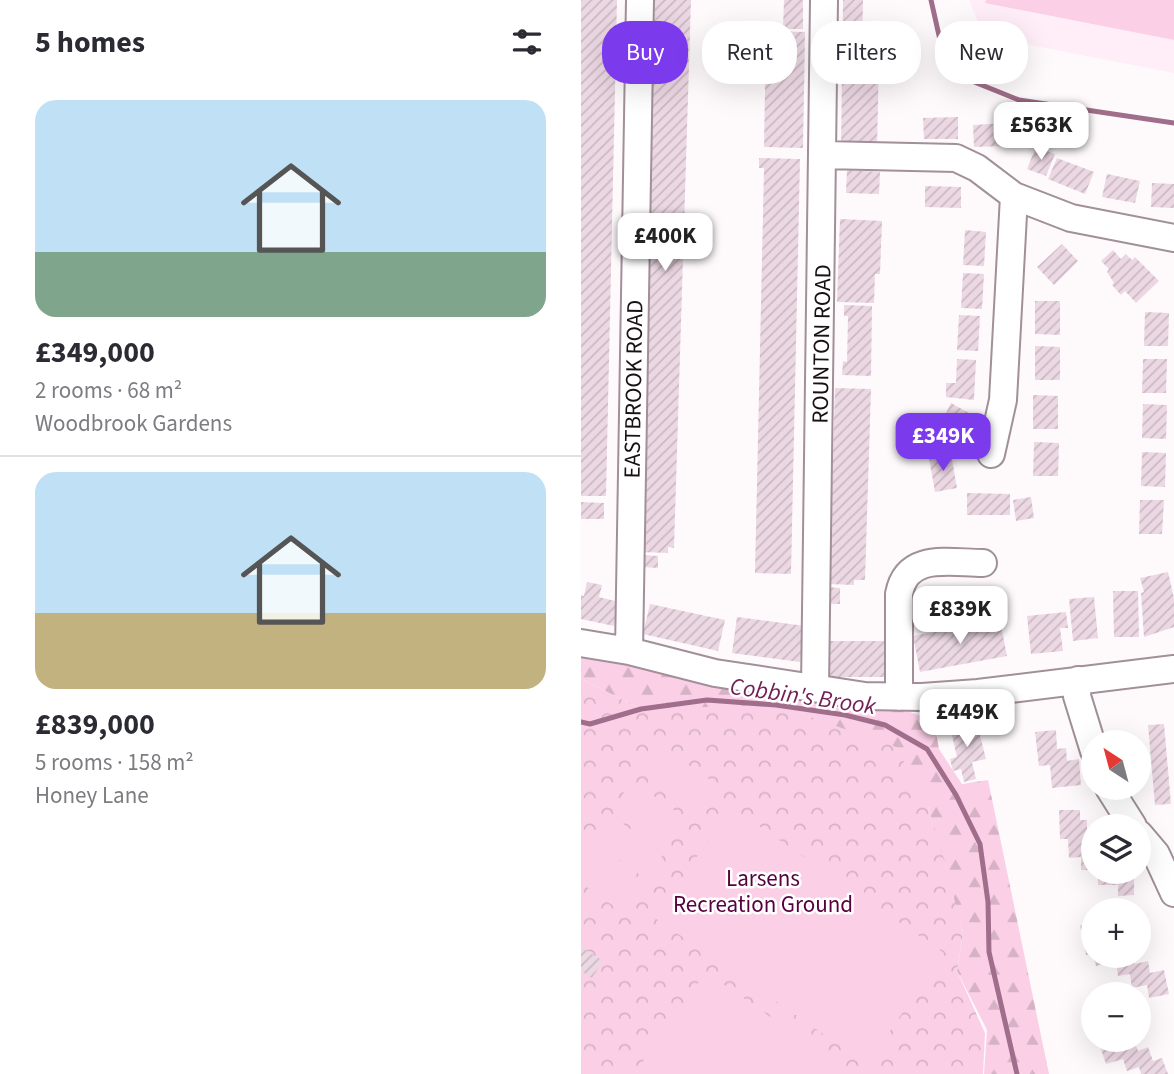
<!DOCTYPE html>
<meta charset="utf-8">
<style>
:root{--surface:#fff;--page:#f2f2f3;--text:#2b2b33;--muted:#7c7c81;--line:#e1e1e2;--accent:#7c3aed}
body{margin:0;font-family:"Source Sans 3",sans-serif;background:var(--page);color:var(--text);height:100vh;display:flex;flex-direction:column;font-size:26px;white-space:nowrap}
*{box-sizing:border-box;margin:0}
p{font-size:23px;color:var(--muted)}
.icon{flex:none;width:38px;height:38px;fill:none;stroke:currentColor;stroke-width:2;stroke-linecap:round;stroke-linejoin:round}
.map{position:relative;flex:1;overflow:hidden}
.panel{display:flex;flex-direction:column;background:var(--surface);width:581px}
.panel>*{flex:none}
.top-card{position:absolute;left:21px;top:21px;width:466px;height:63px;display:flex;gap:14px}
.needle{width:46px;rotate:324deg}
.fabs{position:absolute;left:500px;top:730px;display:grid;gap:14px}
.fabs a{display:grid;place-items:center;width:70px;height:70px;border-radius:50%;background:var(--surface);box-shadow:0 7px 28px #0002;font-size:35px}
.price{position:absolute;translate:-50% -60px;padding:0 16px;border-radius:14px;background:#fff;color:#222;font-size:23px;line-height:46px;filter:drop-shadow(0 2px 4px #0008)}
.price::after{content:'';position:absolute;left:50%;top:42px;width:21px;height:16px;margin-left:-10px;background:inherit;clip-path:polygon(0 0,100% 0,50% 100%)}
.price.active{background:var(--accent);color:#fff}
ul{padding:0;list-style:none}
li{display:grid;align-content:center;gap:14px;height:371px;padding:0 35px}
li+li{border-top:2px solid var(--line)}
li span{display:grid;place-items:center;height:217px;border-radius:21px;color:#555}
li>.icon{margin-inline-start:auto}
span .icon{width:126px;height:126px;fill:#fffc;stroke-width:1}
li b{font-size:30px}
h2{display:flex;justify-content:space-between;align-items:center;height:84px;padding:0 35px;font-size:30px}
.chip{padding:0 24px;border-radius:28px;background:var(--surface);box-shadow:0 7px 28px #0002;font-size:24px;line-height:63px}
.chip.active{background:var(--accent);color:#fff}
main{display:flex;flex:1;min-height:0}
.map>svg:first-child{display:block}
.built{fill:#ffeef7}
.forest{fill:url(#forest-firs)}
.park{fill:url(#park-crowns)}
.pitch{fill:#fbd0e7}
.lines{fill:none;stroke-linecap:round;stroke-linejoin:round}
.stream{stroke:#a06d8a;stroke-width:5}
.building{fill:url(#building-hatch)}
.minor-casing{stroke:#a18f99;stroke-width:30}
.minor{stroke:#fff;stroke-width:26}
.labels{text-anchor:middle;stroke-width:5;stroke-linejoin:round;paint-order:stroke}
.street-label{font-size:23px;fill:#171014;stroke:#fff}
.park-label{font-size:23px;fill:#56003d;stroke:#fff}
.water-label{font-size:24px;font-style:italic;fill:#711f54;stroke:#fff}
</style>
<main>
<section class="panel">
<h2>5 homes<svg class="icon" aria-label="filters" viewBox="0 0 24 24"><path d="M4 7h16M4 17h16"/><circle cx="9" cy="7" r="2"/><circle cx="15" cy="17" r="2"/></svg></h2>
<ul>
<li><span style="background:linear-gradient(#bfe0f5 70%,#7fa58c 0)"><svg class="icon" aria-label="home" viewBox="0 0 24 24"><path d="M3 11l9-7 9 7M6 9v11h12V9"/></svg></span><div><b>£349,000</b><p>2 rooms · 68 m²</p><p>Woodbrook Gardens</p></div></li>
<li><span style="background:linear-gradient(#bfe0f5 65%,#c2b280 0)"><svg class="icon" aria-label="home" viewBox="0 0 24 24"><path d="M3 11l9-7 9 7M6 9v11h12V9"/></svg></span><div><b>£839,000</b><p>5 rooms · 158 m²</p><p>Honey Lane</p></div></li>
</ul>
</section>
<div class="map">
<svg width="593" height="1074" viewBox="0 0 593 1074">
<defs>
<pattern id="forest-firs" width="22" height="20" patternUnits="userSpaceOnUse" patternTransform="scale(1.75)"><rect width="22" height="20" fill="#fbd0e7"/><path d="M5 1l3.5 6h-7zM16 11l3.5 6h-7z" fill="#d6b2c5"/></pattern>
<pattern id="park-crowns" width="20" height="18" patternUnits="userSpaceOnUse" patternTransform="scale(1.75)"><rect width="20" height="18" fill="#fbd0e7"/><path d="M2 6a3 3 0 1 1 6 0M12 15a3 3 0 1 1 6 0" fill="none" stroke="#d6b2c5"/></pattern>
<pattern id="building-hatch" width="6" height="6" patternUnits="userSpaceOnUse" patternTransform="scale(1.75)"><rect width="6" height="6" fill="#ecd8e3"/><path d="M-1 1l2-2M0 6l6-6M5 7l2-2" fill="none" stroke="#cab8c2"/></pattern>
</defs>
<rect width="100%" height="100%" fill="#fefafc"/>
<!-- built -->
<path class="built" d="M388,0H593V73L403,36Z"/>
<!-- forest -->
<path class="forest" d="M0,651L155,684L329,712L353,721L358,749L381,784L407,780L468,1074H403L406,1030L376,971L382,933L347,807L121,708L60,709L0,679Z"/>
<!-- park -->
<path class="park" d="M0,679L60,709L195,705L315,747L347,807L363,859L382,933L376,971L404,1033L402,1074H0Z"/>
<!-- pitch -->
<path class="pitch" d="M405,0H593V40L404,3Z
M78,745L131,781L114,806L61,770Z
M51,781L106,819L88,845L33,807Z
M150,807L363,953L286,1064L74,918Z
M28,814L83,853L65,879L10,841Z
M4,848L59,886L41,912L0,883V853Z
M125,972L271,1074H53Z"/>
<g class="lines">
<!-- stream -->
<path class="stream" d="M350,0L366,71L438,100L593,123
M0,722L9,724L60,709L126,700L195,705L264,715L304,725L346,749L375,795L399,844L407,902L408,952L436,1074"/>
</g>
<!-- building -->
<path class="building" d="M0,0H36L25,496H0Z
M74,0H110L93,548L87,547V553L59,552Z
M203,0H222V29H202Z
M262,0H282L281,57H298L296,148H260Z
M185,31L224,32L222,148L183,147Z
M377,117V139H343L342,118Z
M427,123L428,146L393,147L392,125Z
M455,147L474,154L465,176L446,169Z
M178,158L219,159L210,574L174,573L183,168H178Z
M476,158L513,172L504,194L467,179Z
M266,170L299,172L298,194L265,193Z
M526,174L559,181L554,203L521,197Z
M571,183L593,184V208L570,207Z
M344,186L380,187V208L344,207Z
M259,219L301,221L299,274H294L293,303L256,302Z
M384,230L405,232L403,266L382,265Z
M481,244L497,261L473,285L456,267Z
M532,250L540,259L545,254L551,260L554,257L578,281L555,303L544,291L540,295L531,285L533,283L526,272L528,269L520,261Z
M382,273L403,274L401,309L380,308Z
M454,301H479V335L454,334Z
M263,305L291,306L290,376L261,375L262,361L266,362L267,316H263Z
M564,312L588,313L587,346H563Z
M378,315L399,316L397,351L376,350Z
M454,346L479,347V380H454Z
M376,359L395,360L393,400L365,397V383H375Z
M562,359H586L585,393H561Z
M254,388L290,389L284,580H273V585L248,584Z
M452,395L477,396V429H452Z
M370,403L388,413L373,443L355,434Z
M562,404L586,405L585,439L561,438Z
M453,442L478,443L477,476H452Z
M561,452L585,453L584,487L560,486Z
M370,454L376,488L354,492L348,458Z
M386,493L429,494V515H386Z
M450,497L453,518L435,521L432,500Z
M559,500H583L581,534H558Z
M0,502L23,503V519H0Z
M62,555L77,556V568L62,567Z
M587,572L593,598V627L563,637L560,593L563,592L559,578Z
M6,582L21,585L18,597L38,602L33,626L0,619V595L3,596Z
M244,587L259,588V604H244Z
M532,591H557L558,637H533Z
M513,597L517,638L492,641L488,599Z
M69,604L144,620L137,651L62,634Z
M485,612L487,628H479L482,651L450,654L446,616Z
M156,617L224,626L219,662L151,653Z
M419,620L426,656L339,672L332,636Z
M242,641H313V677H242Z
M395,720L405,759L391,762L395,779L383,782L380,769L372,771L369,759L376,757L369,727Z
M583,724L590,804L574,805L567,725Z
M475,730L476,749L485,748L486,761L498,759L500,785L471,788L469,765L458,766L454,732Z
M478,810H499V820H506V840H513V870H500V857L488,858L487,839H479Z
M517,872H553V895L537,896V885H517Z
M513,923V954L505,955L499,925Z
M0,947L22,961L11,978L0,971Z
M512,956H552L554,964L567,961L569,973L583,970L588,994L568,998L566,985L551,988L549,974L537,976L535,962L515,966Z
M517,1040H538L539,1043L553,1040L557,1051L567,1047L572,1061L581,1058L587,1074H560L558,1067L546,1071L542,1059L525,1064Z"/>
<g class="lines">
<!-- minor casing -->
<g class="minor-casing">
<path id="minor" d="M243,155L375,158L396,168L433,196L490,218L593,238
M410,454L422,400L433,196
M0,643L48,651L134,673L284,696L341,697L397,693L593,669
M48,651L59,0
M497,680L496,696L513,751
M234,688L243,0
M318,697V594C326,552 368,563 402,563
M528,788L552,826
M558,834L575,854L593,893"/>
</g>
<!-- minor -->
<use href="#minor" class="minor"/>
</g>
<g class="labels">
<!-- street labels -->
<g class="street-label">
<text transform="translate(240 344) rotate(-89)" y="8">ROUNTON ROAD</text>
<text transform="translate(52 389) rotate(-89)" y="8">EASTBROOK ROAD</text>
</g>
<!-- park labels -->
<g class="park-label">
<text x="182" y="886">Larsens<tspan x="182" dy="26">Recreation Ground</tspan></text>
</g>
<!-- water labels -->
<g class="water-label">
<text transform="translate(222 696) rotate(8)" y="8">Cobbin's Brook</text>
</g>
</g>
</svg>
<div class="fabs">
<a><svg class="needle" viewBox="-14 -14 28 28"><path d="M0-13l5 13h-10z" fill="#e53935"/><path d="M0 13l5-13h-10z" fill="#7c7c81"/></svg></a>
<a><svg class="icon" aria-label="layers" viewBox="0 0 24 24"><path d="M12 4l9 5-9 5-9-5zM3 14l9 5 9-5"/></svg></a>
<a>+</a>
<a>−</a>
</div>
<b class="price" style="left:460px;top:162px">£563K</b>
<b class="price" style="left:84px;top:273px">£400K</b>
<b class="price active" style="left:362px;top:473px">£349K</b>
<b class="price" style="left:379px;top:646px">£839K</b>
<b class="price" style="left:386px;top:749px">£449K</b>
<div class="top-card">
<a class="chip active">Buy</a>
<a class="chip">Rent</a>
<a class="chip">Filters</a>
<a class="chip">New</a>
</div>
</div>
</main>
